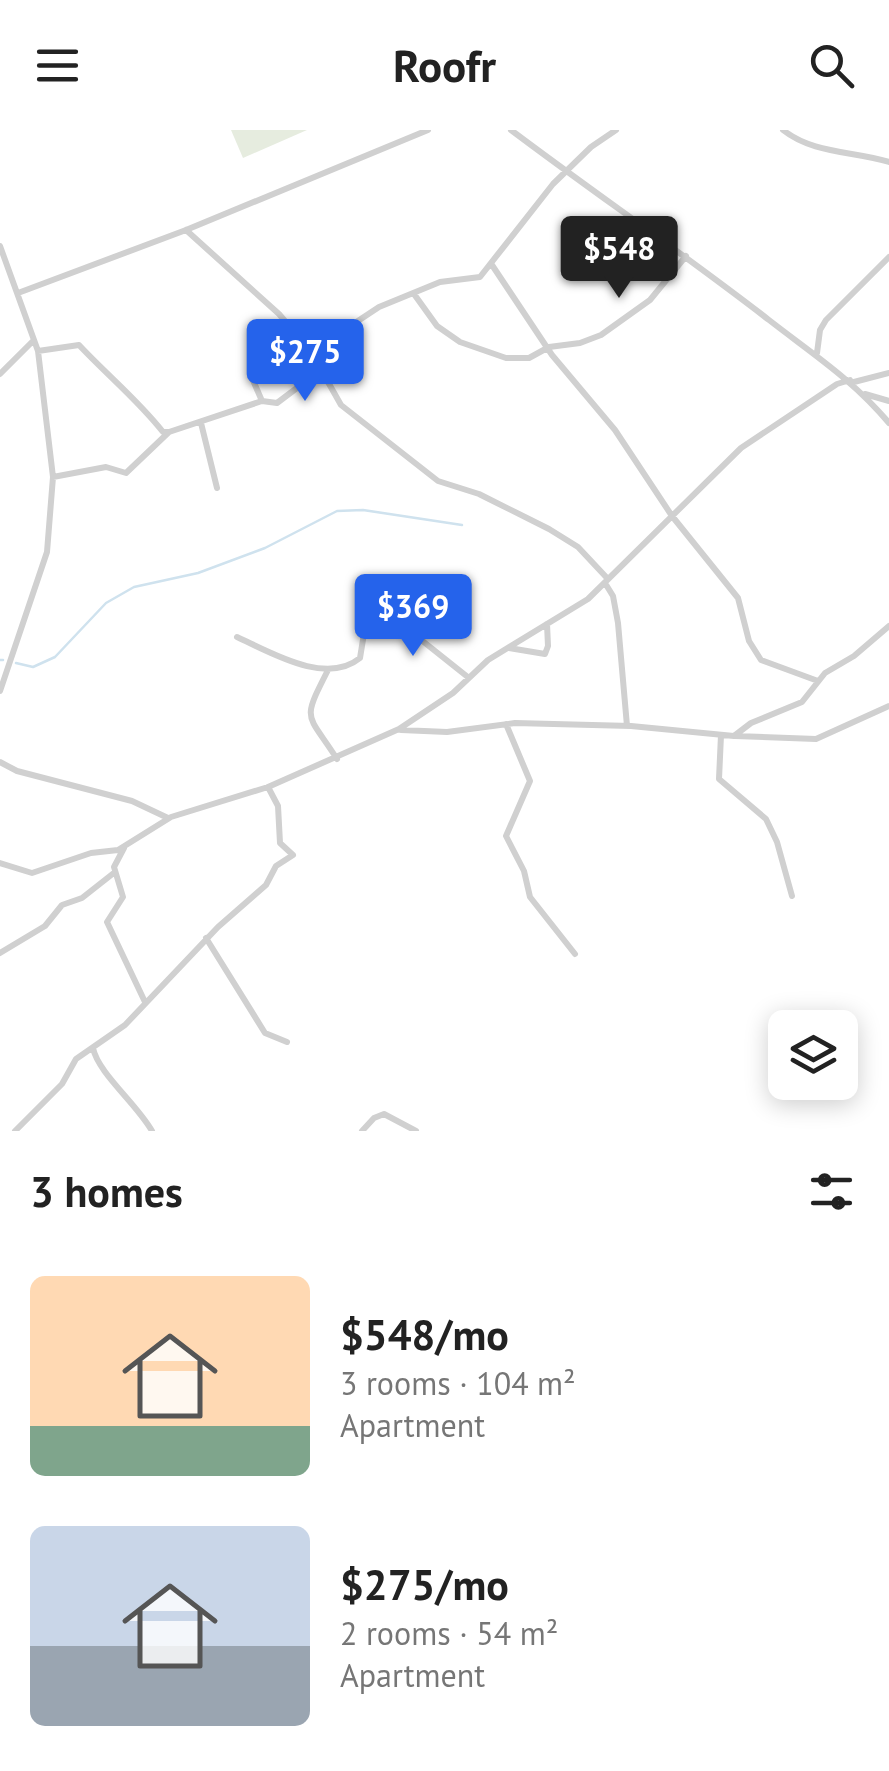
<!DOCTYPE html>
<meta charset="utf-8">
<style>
:root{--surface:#fff;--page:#f6f6f6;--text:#222;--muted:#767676;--accent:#2563eb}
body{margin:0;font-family:"PT Sans",sans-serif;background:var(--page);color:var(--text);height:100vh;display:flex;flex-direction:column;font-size:38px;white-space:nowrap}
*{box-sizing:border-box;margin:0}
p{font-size:32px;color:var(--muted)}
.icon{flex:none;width:55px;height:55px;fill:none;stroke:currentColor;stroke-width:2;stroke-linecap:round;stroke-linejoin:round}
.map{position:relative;height:1001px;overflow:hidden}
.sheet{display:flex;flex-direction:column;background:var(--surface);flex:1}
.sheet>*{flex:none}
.fabs{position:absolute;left:768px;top:880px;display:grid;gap:20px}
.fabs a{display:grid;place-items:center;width:90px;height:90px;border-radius:15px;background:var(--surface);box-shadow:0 5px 25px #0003;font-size:50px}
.price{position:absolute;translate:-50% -85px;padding:0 22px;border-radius:10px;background:var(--accent);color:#fff;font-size:32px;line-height:65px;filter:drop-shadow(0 2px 5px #0008)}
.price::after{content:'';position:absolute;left:50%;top:60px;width:30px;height:22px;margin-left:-15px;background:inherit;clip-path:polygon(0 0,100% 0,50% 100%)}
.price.active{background:#222;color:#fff}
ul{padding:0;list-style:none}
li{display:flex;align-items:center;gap:30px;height:250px;padding:0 30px}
li span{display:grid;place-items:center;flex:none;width:280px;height:200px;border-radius:15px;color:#555}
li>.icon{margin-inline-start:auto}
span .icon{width:120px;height:120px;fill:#fffc;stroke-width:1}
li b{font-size:42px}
h2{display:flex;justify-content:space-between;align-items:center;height:120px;padding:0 30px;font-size:42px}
header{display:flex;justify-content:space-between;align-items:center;height:130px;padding:0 30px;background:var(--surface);font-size:45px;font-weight:600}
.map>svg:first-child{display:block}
.green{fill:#e6ecdf}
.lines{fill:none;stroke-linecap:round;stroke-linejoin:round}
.stream{stroke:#cfe2ee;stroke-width:2.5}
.street{stroke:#d0d0d0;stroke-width:6}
</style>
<header><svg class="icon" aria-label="menu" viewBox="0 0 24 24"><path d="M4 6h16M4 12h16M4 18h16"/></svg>Roofr<svg class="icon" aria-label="search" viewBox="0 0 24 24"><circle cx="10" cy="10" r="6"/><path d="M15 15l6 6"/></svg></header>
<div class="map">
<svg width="889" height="1001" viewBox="0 0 889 1001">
<rect width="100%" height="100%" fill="#fff"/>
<!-- green -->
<path class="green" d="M231,0H307L243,28Z"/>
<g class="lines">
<!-- stream -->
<path class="stream" d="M0,530H3
M16,533L33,537L55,527L106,473L134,457L198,443L265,418L337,381L363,380L462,395"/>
<!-- street -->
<path class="street" d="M511,0C596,64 684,124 769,190C814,225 852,249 889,293
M783,0C813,24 854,21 889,32
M186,100L279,184L311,222L341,275L438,351L479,364L549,399L578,417L607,448
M0,116L38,221L53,347L47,422L0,561
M492,135L552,225L615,300L672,386L738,468L749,511L761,530L818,551
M18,163L186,100L428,0
M414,164L437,196L460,212L506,228H529L549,217L580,213L601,205L650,170L686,126
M298,207L252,248L262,271L277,273L322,239
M38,221L79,215C107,245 138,270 163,302H168
M311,222L379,177L440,152L480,147L553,54L591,17L616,0
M817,223L820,200L826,190L889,127
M0,244L34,210
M854,252L889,243
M865,264L889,271
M201,293L217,358
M53,347L106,337L126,343L169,302L262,271
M605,453L613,466L618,493L627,596
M237,507C270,522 326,556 360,528L367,485L374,481L415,505L469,548
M509,518L545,524L548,516L547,494
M328,540C301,593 307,582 337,629
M506,594L530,651L506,706L524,741L530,767L575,824
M401,600L447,602L515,593L631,596L734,606L751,593L802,572L825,543L854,526L889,496
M721,605L719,649L766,689L777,712L792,766
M735,606L816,609L889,576
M0,632L17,641L132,671L168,688
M124,718L114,737L123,767L107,792L145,872
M0,733L32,743L91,723L118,720L171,687L268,657L399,599L453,563L488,530L588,469L741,318L837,254L850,250
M206,808L265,903L287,912
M0,823L45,796L62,775L82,768L115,742
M93,918C98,943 137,974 152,1001
M15,1001L62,954L76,929L125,895L218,797L266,755L276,736L293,725L280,713L278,676L268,657
M362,1001L374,988L384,984L416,1001"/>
</g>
</svg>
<div class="fabs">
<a><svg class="icon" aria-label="layers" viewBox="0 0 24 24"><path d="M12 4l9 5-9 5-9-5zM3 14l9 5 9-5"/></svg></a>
</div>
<b class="price active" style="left:619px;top:171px">$548</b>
<b class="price" style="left:305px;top:274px">$275</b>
<b class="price" style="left:413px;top:529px">$369</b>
</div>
<section class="sheet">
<h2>3 homes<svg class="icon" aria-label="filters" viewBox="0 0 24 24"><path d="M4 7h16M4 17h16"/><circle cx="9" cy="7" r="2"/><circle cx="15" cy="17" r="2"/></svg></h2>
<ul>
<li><span style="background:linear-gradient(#ffd9b3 75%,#7fa58c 0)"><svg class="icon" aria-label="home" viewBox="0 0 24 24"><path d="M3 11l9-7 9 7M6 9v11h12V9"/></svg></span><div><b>$548/mo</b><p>3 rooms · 104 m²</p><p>Apartment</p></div></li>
<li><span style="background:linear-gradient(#c9d6e8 60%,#9aa5b1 0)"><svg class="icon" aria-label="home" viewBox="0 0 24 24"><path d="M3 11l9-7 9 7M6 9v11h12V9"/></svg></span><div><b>$275/mo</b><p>2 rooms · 54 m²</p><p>Apartment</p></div></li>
</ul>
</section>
